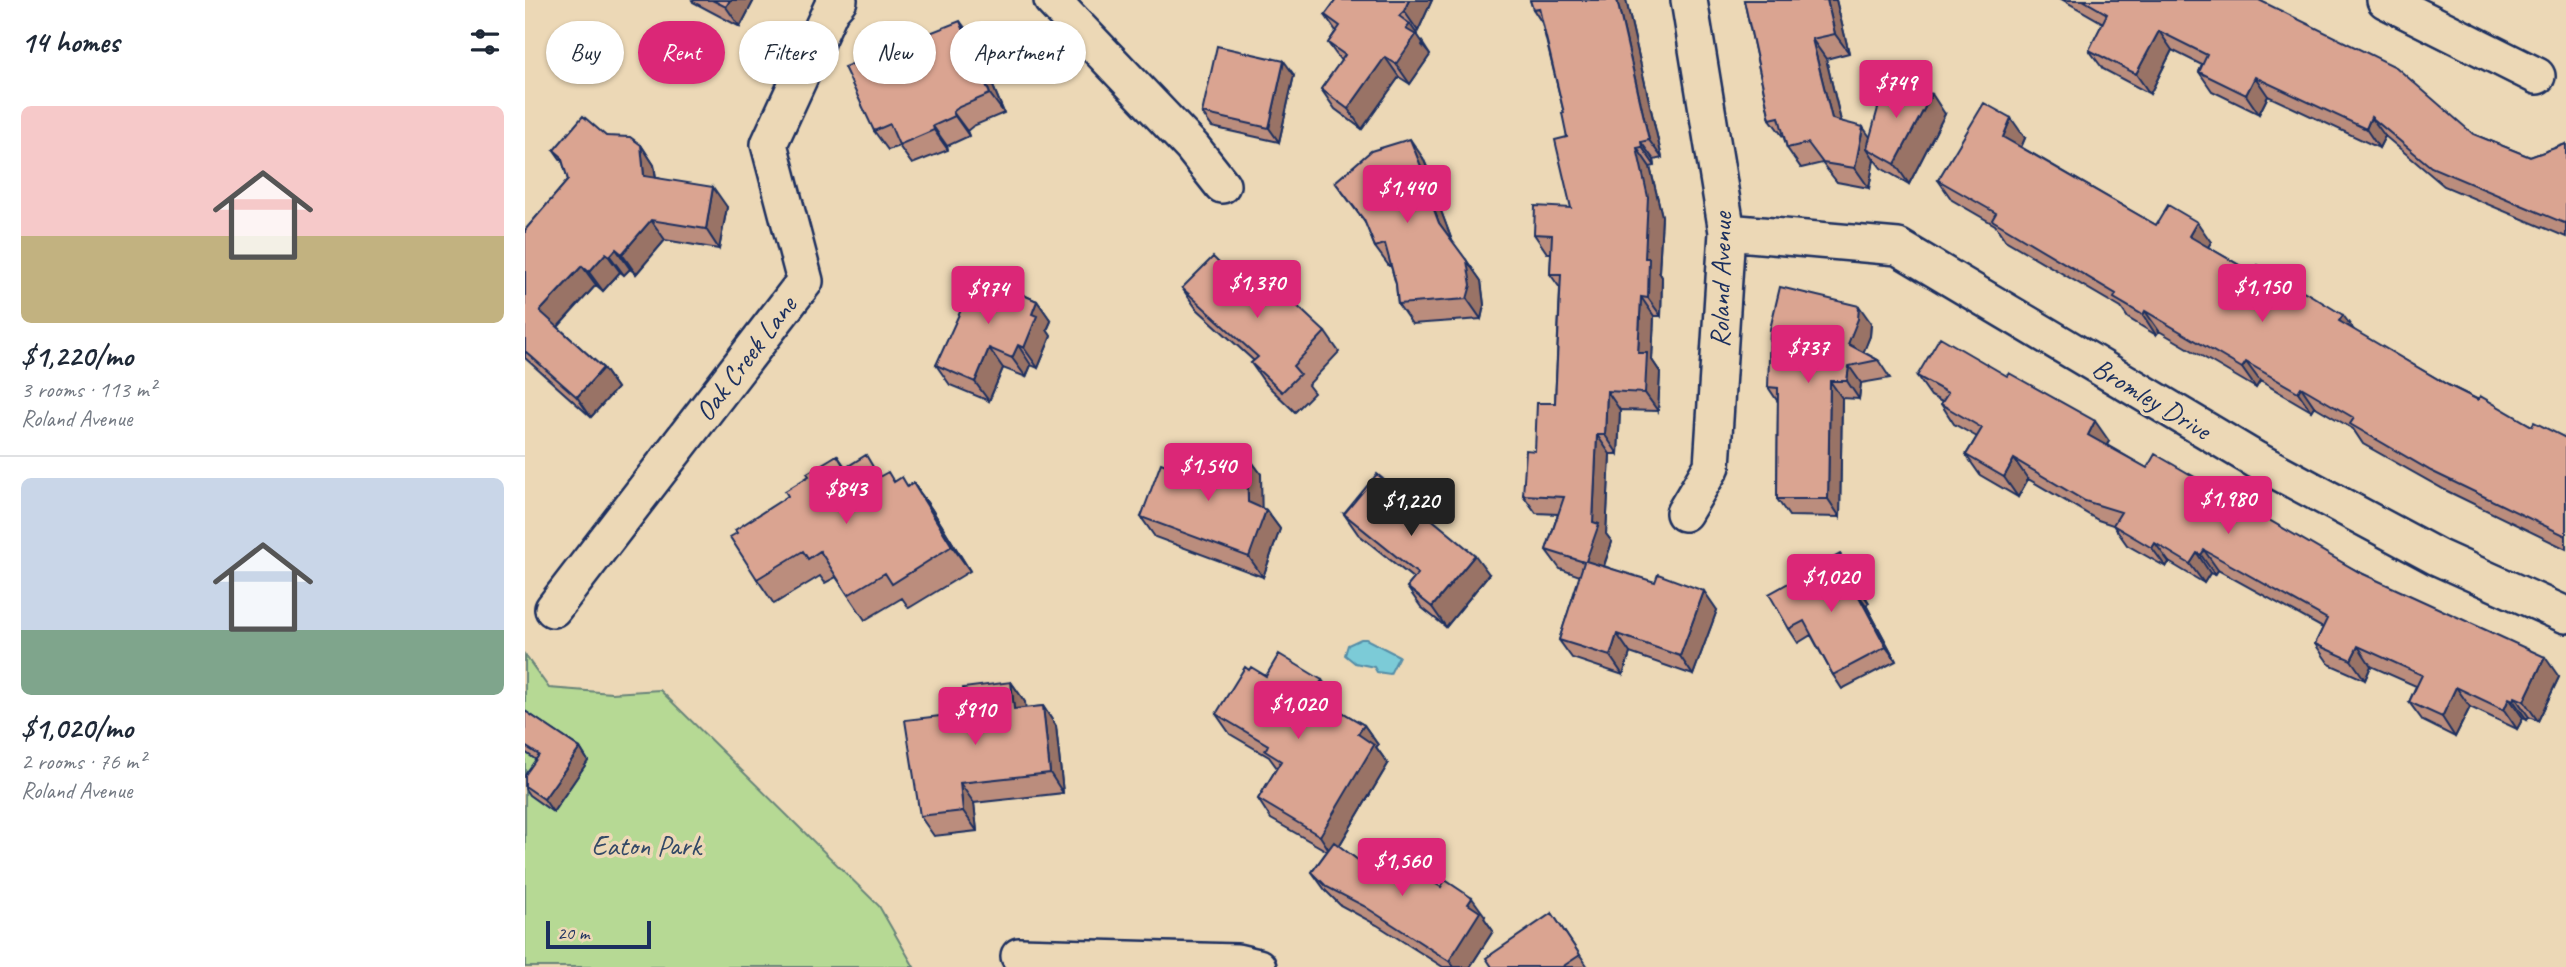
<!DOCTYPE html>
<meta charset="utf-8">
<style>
:root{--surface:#fff;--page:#f6f6f7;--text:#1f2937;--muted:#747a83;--line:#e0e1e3;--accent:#db2777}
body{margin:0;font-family:Caveat,sans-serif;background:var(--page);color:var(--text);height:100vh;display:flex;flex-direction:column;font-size:26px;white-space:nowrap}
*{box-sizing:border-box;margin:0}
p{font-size:23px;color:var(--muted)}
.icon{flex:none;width:38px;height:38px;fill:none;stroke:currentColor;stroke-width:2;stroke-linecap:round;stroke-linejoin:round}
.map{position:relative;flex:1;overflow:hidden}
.details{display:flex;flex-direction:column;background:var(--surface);width:525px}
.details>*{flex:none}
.guide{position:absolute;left:21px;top:21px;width:665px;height:63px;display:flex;gap:14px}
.scale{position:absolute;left:21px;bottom:18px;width:105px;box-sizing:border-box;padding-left:7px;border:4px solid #1b2f5e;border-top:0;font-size:19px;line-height:24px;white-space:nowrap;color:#1b2f5e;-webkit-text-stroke:5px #ecd8b6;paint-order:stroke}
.price{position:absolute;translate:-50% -60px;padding:0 16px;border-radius:7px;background:var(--accent);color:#fff;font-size:23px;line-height:46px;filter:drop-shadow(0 2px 4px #0008)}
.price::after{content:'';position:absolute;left:50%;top:42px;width:21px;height:16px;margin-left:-10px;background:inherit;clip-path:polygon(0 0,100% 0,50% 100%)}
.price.current{background:#222;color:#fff}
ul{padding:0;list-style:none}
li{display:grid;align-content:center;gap:14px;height:371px;padding:0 21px}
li+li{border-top:2px solid var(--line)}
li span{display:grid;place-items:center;height:217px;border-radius:10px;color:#555}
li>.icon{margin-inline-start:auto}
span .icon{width:126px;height:126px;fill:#fffc;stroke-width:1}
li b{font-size:30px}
h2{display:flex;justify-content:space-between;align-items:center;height:84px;padding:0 21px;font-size:30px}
.chip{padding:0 24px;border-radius:32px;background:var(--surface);box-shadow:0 2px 5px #0004;font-size:24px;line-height:63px}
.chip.current{background:var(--accent);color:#fff}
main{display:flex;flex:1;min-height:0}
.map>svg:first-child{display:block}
.green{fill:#b6d994;stroke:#688479;stroke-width:2}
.water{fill:#7bcbd7;stroke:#558da7;stroke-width:2}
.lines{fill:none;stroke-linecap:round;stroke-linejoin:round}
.minor-casing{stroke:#1b2f5e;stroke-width:40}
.minor{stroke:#ecd8b6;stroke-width:35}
.wall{fill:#bb8d7d;stroke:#1b2f5e;stroke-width:2}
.shaded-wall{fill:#997366;stroke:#1b2f5e;stroke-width:2}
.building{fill:#daa491;stroke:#1b2f5e;stroke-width:2}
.labels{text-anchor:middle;stroke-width:7;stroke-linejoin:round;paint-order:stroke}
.street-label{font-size:28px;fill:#1b2f5e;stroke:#ecd8b6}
.park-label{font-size:28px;fill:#324866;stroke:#ecd8b6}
</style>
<main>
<section class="details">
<h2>14 homes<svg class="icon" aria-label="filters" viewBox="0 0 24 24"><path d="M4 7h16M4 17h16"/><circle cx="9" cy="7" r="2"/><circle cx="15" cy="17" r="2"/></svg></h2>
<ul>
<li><span style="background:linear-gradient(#f6c9c9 60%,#c2b280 0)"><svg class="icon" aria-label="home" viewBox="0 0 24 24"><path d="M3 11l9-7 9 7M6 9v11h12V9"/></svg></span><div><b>$1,220/mo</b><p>3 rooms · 113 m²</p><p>Roland Avenue</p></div></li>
<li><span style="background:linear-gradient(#c9d6e8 70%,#7fa58c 0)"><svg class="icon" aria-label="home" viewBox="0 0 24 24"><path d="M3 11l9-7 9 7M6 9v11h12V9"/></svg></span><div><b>$1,020/mo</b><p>2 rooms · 76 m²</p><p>Roland Avenue</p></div></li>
</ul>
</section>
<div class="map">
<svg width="2041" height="967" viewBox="0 0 2041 967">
<rect width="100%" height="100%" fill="#ecd8b6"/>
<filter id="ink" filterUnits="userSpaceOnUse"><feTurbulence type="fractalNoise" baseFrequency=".0143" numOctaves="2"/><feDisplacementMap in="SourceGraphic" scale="14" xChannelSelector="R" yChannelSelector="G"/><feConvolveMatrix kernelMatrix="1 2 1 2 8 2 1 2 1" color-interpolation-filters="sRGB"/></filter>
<g filter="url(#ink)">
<!-- green -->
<path class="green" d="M0,655L24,688L87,693L135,690L354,906L389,967H0Z"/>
<!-- water -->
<path class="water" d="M836,639H841L874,656L865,674L852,672L849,667L830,663L820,655L823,645Z"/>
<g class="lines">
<!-- minor casing -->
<g class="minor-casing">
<path id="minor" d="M527,0L667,147L697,185
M1860,0L2012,76
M1202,232L1373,247L1731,460L1912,557L2041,615
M1159,513L1187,466L1202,232L1164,0
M28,609L280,281L244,144L306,9L314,0
M494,956L712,962L733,967"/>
</g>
<!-- minor -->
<use href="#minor" class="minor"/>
</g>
<!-- wall -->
<path class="wall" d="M167,0H229L215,27L168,2Z
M811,0H907L893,31L891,33L905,55L885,84L874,77L837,129L810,109L796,89L816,61L803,43L811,31L800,15Z
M1005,0H1101L1137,158L1129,160L1130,166L1125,167L1137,216L1134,272L1137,277L1136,316H1129L1127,360L1135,372L1133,411L1095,410L1093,454H1085L1081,534L1087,542L1079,566L1192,610L1168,675L1105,653L1098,675L1047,658L1034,640L1055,576L1035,569L1021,550L1033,514L1011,513L998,495L1010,451L1030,403L1035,288L1025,274L1026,253H1022L1009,234L1046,208L1042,137L1039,113L1017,23L1008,9Z
M1219,0H1311L1324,53L1301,59L1316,121L1345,137L1420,114L1384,184L1356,168L1349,159L1344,188L1312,182L1297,163L1276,168L1262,148L1259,138L1245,119Z
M1538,0H1734L1948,134L2005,157L2041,144V237L1919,186L1860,136L1854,148L1743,96L1734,114L1687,91L1674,72L1677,65L1647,50L1625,94L1578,69L1564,50L1578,23Z
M449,40L479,113L448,126L442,131L444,136L422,146L423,150L387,164L374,146L363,150L349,131Z
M769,75L754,142L687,127L677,113Z
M81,136L116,145L129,165L131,177L202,207L194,249L140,240L111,274L105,269L99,275L95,272L78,291L71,285L33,327L78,368L92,388L66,417L0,358V230L43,180L38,163L29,150Z
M1500,138L1496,147L1631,225L1686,242L1683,247L1923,385L2007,426L2041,438V549L1920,490L1838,444L1828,429L1789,406L1786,411L1735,381L1731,388L1634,331L1631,335L1603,318L1596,308L1480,240L1470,225L1427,200L1413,180Z
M898,158L914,196L913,203L927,241L956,281L959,305L956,319L887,324L873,304L871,284L866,266H864L850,247L841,224L810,182Z
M710,279L764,306L800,332L814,352L783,385L789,393L770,412L740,383L726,363L729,361L671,308L657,288Z
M494,293L512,301L526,321L522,330L526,336L513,368L506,365L501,377L478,368L464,401L425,385L411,365Z
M1346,323L1345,336L1338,352L1353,360L1365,378L1336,383L1334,399L1317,398L1315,517L1264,516L1252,499L1253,402L1243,387Z
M1392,376L1584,441L1582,445L1622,468L1834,572L2034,677L2013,721L2004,717L2002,720L1998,718L1992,729L1945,707L1930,737L1898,721L1884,702L1891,686L1846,666L1840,680L1804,664L1790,644L1798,628L1693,570L1690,575L1685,573L1679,583L1644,562L1641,567L1602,545L1588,525L1573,520L1503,479L1493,497L1455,475L1441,455L1452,437L1429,424L1416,404L1417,402L1406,396Z
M312,455L321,468L356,476L384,486L388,483L406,508L445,571L384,608L377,598L340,620L311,577L300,583L295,576L249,604L232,579L212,533L263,496L284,476Z
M722,455L736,474V508L741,510L755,529L738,577L630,537L616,517Z
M819,514L964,574L921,627L896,607L882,587L889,579L833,534Z
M1324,568L1344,603L1341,605L1371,661L1317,689L1308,675L1286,635L1273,643L1264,629Z
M741,676L811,699L807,706L839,725L853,745L851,747L863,764L814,846L846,870L960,916L959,918L968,931L945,967H918L852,925L815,905L800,890L787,872L802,851L746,819L733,799L752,768L744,757L705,734L691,714Z
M486,682L500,702V708L518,706L531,726L538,793L449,803L452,831L409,836L395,816L441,713Z
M0,711L55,748L63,761L28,812L4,795L0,789V775L11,760L0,752Z
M1027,913L1063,967H967Z"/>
<!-- shaded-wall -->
<path class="shaded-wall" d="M205,0H229L215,27L201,7Z
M884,0H907L893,31L879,11Z
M1092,0H1101L1137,158L1124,140Z
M1302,0H1311L1324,53L1310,34Z
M435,21L449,40L479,113L465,94Z
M885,24L898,43L897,45L905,55L885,84L871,64L881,29Z
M1634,31L1647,50L1625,94L1611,74Z
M1287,39L1301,59L1320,138L1307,119Z
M860,57L874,77L837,129L823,109Z
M759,61L769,75L754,142L744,128Z
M1730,77L1743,96L1734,114L1721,95Z
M1407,94L1420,114L1384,184L1370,164Z
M428,112L442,131L444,136L430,116Z
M1846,117L1860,136L1854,148L1841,129Z
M1486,118L1500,138L1492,157L1478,137Z
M408,126L422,146L423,150L409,130Z
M1338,127L1352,147L1342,148L1349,159L1344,188L1330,168Z
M885,139L898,158L914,196L913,203L928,243L914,223L899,183Z
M1116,142L1129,160L1130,166L1117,147Z
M116,145L129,165L133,195L119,176Z
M1112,148L1125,167L1137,216L1134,272L1137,277L1136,316L1123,298Z
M188,187L202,207L194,249L181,229Z
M126,220L140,240L111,274L97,254Z
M1672,222L1686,242L1678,256L1664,236Z
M91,249L105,269L99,275L85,256Z
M81,253L95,272L78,291L64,272Z
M942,261L956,281L959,305L956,319L942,299Z
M57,266L71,285L29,331L15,311Z
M488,284L501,304L485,289Z
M1116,297L1129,316L1127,360L1135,372L1133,411L1120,393L1113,353Z
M512,301L526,321L522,330L526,336L513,368L499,348L507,314Z
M1334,306L1346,323L1345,336L1335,361L1323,344Z
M1620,311L1634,331L1631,335L1618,315Z
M1818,315L1832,334L1814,321Z
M493,345L506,365L501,377L487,358Z
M464,348L478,368L464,401L450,382Z
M1721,362L1735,381L1731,388L1717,368Z
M1324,366L1336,383L1334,399L1322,381Z
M78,368L92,388L66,417L52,397Z
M1305,381L1317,398L1315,517L1303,499Z
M1776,387L1789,406L1786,411L1773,392Z
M1082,391L1095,410L1093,454L1080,435Z
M1570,421L1584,441L1577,454L1563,435Z
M1072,435L1085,454L1081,534L1087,542L1074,579L1061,561L1068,522Z
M722,455L736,474L737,522L741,510L755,529L738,577L724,557Z
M1489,459L1503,479L1493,497L1479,477Z
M388,483L406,508L445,571L427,546Z
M1630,543L1644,562L1641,567L1627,548Z
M1679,550L1693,570L1690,575L1676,555Z
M1672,553L1685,573L1679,583L1665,564Z
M1315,554L1324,568L1344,603L1334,589Z
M950,555L964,574L921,627L907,607Z
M1179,591L1192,610L1168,675L1155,656Z
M1331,591L1341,605L1371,661L1361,647Z
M1092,634L1105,653L1098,675L1085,656Z
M1833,646L1846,666L1840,680L1826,660Z
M2020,657L2034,677L2013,721L1999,701Z
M797,680L811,699L801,715L788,695Z
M486,682L500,702L503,729L489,709Z
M1931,687L1945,707L1930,737L1917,717Z
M1990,697L2004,717L2002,720L1988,700Z
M1984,698L1998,718L1992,729L1979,710Z
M518,706L531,726L538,793L525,773Z
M839,725L853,745L851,747L863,764L808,856L795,836L833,734Z
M55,748L63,761L28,812L19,799Z
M435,783L449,803L452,831L438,811Z
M947,898L960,916L959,918L968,931L945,967H929L924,961L943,904Z"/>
<!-- building -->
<path class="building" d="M187,0H205L201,7Z
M811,0H884L879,11L874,16L885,24L881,29L891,35L871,64L860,57L823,109L796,89L820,55L803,43L815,26L800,15Z
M1005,0H1092L1124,140L1116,142L1117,147L1112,148L1123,197L1120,258H1124L1123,298L1116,297L1113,353H1122L1120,393L1082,391L1080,435H1072L1068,522L1074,524L1061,561L1130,582L1133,574L1179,591L1155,656L1092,634L1085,656L1034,640L1059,562L1021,550L1039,497L998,495L1001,450L1010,451L1012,403H1030L1036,274H1025L1027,235L1009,234L1010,206L1046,208L1030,140L1042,137L1037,113H1039L1014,8L1008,9Z
M1219,0H1302L1310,34L1287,39L1307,119L1338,127L1330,168L1298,163L1283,143L1262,148L1254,117L1245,119Z
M1558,0H1734L1871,67L1948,134L2005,157L2041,144V222L2039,223L1906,167L1846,117L1841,129L1730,77L1721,95L1674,72L1682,55L1634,31L1611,74L1564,50L1582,14Z
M435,21L465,94L434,107L428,112L430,116L408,126L409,130L374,145L365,124L349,131L319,67Z
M692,46L759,61L744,128L677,113Z
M1360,83L1407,94L1370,164L1342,148Z
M1459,103L1486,118L1478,137L1631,225L1643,205L1672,222L1664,236L1728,273L1733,265L1787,296L1818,315L1814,321L1923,385L1953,400L1955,396L2007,426L2009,422L2041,438V536L1906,471L1825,424L1829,418L1776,387L1773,392L1721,362L1717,368L1620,311L1618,315L1589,298L1591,294L1467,220L1471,213L1413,180Z
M58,116L81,136L105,137L116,145L119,176L188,187L181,229L126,220L97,254L91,249L85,256L81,253L64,272L57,266L15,311L78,368L52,397L0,351V230L43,180L36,156L29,150Z
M885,139L900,176L899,183L914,223L942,261L946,285L942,299L873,304L871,284L860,244L850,247L839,220L810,182L846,151Z
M688,257L710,279L720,269L764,306L768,302L800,332L768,366L775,374L757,392L726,363L733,357L657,288Z
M454,270L488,284L485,289L512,301L507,314L512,316L499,348L493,345L487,358L464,348L450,382L411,365Z
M1255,287L1334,306L1333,319L1323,344L1353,360L1324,366L1322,381H1305L1303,499H1252L1253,388L1243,387L1245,329Z
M1415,337L1482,376L1484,373L1570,421L1563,435L1622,468L1630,454L1834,572L2020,657L1999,701L1990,697L1988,700L1984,698L1979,710L1931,687L1917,717L1884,702L1897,675L1833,646L1826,660L1790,644L1802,619L1679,550L1676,555L1672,553L1665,564L1630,543L1627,548L1588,525L1596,512L1560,501L1489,459L1479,477L1441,455L1457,428L1416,404L1423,393L1392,376Z
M679,454L722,455L723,502L741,510L724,557L616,517L636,463L680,479Z
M312,455L320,468L341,455L354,477L363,472L369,482L377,477L383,487L388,483L427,546L367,584L360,573L323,595L295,551L283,559L278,551L232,579L205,537L212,533L210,530L263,496L260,491L284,476L282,473Z
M852,474L950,555L907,607L882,587L893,574L819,514Z
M1315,554L1334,589L1331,591L1361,647L1308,675L1279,621L1264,629L1244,594Z
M754,654L797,680L788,695L839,725L833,734L849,745L795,836L733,799L756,761L740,751L743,745L691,714L720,667L724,670L726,667L741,676Z
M486,682L489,709L518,706L525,773L435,783L438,811L395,816L380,720L441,713L438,688Z
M0,711L55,748L19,799L0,786V775L14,755L0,746Z
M809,842L846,870L862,852L916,887L920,880L947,898L943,904L955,912L924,961L839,906L802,887L787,872Z
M1027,913L1055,955L1037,967H967L961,958Z"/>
</g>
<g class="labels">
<!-- street labels -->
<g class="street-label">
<text transform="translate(1195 280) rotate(-89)" y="10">Roland Avenue</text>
<text transform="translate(220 358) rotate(-53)" y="10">Oak Creek Lane</text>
<text transform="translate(1627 398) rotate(31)" y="10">Bromley Drive</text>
</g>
<!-- park labels -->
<g class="park-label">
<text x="121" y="855">Eaton Park</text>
</g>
</g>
</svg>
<div class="scale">20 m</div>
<b class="price" style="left:1371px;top:120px">$749</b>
<b class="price" style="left:882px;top:225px">$1,440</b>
<b class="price" style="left:732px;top:320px">$1,370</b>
<b class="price" style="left:1737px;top:324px">$1,150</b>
<b class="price" style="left:463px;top:326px">$974</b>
<b class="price" style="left:1283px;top:385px">$737</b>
<b class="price" style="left:683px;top:503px">$1,540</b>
<b class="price" style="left:321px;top:526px">$843</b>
<b class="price" style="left:1703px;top:536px">$1,980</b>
<b class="price current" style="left:886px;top:538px">$1,220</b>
<b class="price" style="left:1306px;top:614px">$1,020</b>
<b class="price" style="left:773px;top:741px">$1,020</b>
<b class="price" style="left:450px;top:747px">$910</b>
<b class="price" style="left:877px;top:898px">$1,560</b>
<div class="guide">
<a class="chip">Buy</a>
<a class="chip current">Rent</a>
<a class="chip">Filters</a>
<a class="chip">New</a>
<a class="chip">Apartment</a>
</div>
</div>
</main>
